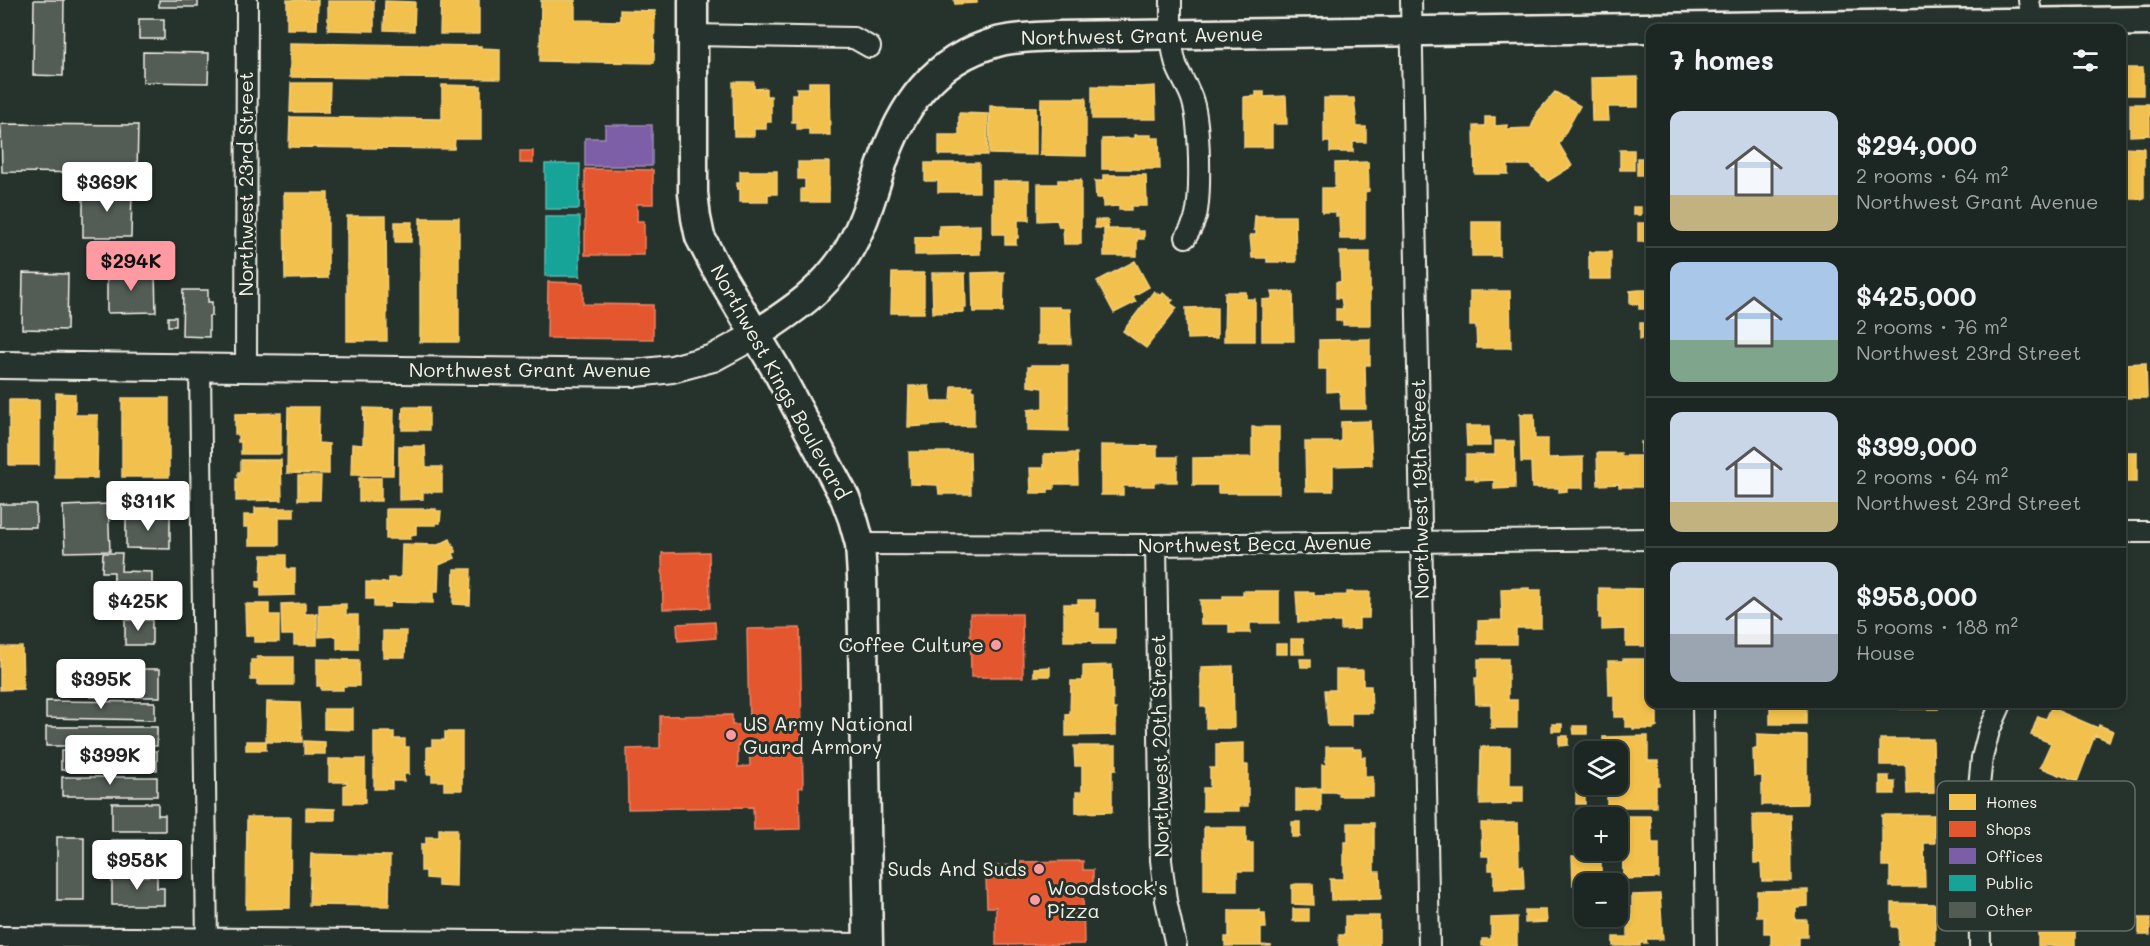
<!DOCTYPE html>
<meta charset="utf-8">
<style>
:root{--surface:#1c2622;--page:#252e2a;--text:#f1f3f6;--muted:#a0a5a5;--line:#3a4340;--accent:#ff9aa2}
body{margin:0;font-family:Mali,sans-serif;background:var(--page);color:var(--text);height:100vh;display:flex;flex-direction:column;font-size:22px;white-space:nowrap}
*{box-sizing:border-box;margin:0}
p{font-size:20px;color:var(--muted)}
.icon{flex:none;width:33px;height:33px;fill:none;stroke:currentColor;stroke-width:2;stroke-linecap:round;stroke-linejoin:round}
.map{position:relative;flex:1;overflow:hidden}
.panel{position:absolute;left:1646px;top:24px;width:480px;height:684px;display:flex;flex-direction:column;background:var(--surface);border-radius:12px;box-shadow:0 3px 9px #0003,0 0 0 2px var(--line)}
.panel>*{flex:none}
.buttons{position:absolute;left:1574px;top:741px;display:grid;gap:12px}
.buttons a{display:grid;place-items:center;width:54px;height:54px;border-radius:12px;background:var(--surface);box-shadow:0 3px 9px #0003,0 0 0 2px var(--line);font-size:30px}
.price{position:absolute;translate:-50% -51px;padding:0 14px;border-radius:6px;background:#fff;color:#222;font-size:20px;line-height:39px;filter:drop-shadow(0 2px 3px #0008)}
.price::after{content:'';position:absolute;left:50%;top:36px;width:18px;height:14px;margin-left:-9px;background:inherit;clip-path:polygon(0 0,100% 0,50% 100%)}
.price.on{background:var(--accent);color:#111}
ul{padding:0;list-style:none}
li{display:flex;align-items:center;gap:18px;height:150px;padding:0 24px}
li+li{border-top:2px solid var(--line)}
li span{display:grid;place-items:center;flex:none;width:168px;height:120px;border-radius:12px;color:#555}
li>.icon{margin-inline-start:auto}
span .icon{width:72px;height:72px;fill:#fffc;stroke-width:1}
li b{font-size:26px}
h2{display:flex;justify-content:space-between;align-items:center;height:72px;padding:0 24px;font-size:26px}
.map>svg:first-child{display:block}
.homes{fill:#f2c14e;stroke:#f3cf7c;stroke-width:1.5}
.shops{fill:#e4572e;stroke:#e98566;stroke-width:1.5;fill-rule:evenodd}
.offices{fill:#7b5ea7;stroke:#9f8aba;stroke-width:1.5}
.public{fill:#17a398;stroke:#59bab0;stroke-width:1.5}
.building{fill:#525c55;stroke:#f4f1e8;stroke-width:1.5}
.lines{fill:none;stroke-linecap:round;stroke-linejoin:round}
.minor-casing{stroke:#f4f1e8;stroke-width:24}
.tertiary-casing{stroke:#f4f1e8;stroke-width:30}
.secondary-casing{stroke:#f4f1e8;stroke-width:33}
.minor{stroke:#26332d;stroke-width:20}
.tertiary{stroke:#26332d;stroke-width:26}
.secondary{stroke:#26332d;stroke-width:28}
.poi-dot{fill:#ff9aa2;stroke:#26332d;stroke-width:2}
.labels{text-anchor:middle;stroke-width:6;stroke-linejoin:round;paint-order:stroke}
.street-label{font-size:20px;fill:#f4f1e8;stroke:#26332d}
.poi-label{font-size:20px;fill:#f4f1e8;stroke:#26332d;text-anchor:end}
.key{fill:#26332d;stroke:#646c65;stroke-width:1.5}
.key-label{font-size:16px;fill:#f4f1e8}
</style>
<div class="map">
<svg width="2150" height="946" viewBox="0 0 2150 946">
<rect width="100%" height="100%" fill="#26332d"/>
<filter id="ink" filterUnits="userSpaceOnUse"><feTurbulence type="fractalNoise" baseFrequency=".0167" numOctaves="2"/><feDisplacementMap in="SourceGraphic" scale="12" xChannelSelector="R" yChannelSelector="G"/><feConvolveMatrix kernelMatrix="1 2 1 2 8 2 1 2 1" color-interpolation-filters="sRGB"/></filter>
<g filter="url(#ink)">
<!-- homes -->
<path class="homes" d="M287,0H318L317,29H287Z
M441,0H479V34H440Z
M541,0H575V20L620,21V10L655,11L654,63L540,61Z
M954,0H977V3L955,4Z
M328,1H374V31L328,30Z
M385,1L415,2L414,31L384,30Z
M290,43L481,46V48L500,49V79L290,77Z
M2121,68H2143V95H2124V122H2121Z
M1638,77V107H1608L1609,121H1592L1591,78Z
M733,82H754V89L766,88V96H771V122H766V129H754V136H734Z
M809,82H829L830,135H809V129H797V122H792V94H797V88H809Z
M291,83H330L329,112H290Z
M442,85L481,86V139H455L454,149L289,147L290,117L442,119Z
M1092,86L1141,87L1155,86L1156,119H1092Z
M1256,92H1264V97L1286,96L1287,124H1272V147H1244V97L1256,96Z
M1555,92L1580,106L1559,144L1572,166L1548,181L1530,165H1508V174H1475L1474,126H1485V117H1495V126L1507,125V129L1531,128L1537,113Z
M1041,98H1086V156L1040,155Z
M1324,98H1354L1357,127H1366V142H1353V152H1330V142H1324Z
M2130,104H2150V135L2130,136Z
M990,106L1036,107V155L989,154Z
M959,113L988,114L987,155H939V135H959Z
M1135,135H1151V138H1159L1160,169H1102V139L1135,138Z
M2121,147L2144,148V199H2125V211H2121Z
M1620,150H1634V170H1620Z
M1637,158H1650V175H1637Z
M798,162H829V202H801V189H805V179H798Z
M1368,162L1369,191L1365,192V239H1340L1339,216H1336V212H1322V188H1335V163Z
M925,163H979V192H938V181H925Z
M740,171H777V194H768V202H740V189H737V183H740Z
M1103,175H1146L1147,206H1131V210H1119V206L1103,207V198H1096L1095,181H1103Z
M1058,180H1081V244H1064L1063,227H1059L1057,220L1038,221V184H1058Z
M993,181H1029V220H1018V238H1016V244H1005V234H993Z
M284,193H328V278L285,279Z
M1633,207H1641V215H1633Z
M347,216H386L387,341H347Z
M1255,216H1295L1296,262H1267V258H1252L1250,235H1256V230H1254Z
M420,218H459V342H420Z
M1095,220H1108V228H1095Z
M395,222H412L411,242H395Z
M1472,222H1500V256H1472Z
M1638,223H1650V242H1638Z
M980,225V254L915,255V237H939V226Z
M1104,229H1137V231H1144V239H1137V256H1104Z
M1340,252H1370V325H1343V321H1336V309H1343L1341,298H1336V282H1341Z
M1589,252H1611V279H1589Z
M1135,261L1149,287L1133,296L1136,302L1114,313L1097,281Z
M1004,272L1003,312H973L972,273Z
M892,273H924V313H891Z
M932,273H965L966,307H963V312L933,313Z
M1639,290H1650V309H1639V304H1630V291Z
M1154,291L1161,296L1163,293L1173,300L1170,303L1177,308L1146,348L1123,331Z
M1470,291H1510L1511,348H1477L1476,326H1470Z
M1225,292H1246V299H1255V341H1224Z
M1272,292H1293L1294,341H1262V300L1272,299Z
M1038,307H1059L1060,309H1070L1071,344H1038Z
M1217,307V338L1187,339L1186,308Z
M1640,323H1650V339H1640Z
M1370,339V365H1365L1366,409H1341L1340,391L1327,392V369H1319V340Z
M2146,363L2147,398H2121V364Z
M1031,365H1068V431L1028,430V410L1043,408V388L1028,386V367H1031Z
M909,386H929L931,401H951L952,386H972V391H974V426H951V424L908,427Z
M56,393L75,394V415H98L97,478H55Z
M122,398H169V477H122Z
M9,400H39V465H9Z
M288,407H319L318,443L329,444V474L287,473Z
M403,407H429V430H402Z
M364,408L394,409L393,475H351L352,444L363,445Z
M281,413V454H241V442H238V434H235V414Z
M1520,414H1534L1535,439H1548V458L1583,457V488H1567V491L1559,492V488H1532L1531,462H1521Z
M1370,421L1372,465L1333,466V491H1306L1305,442H1341V422Z
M1466,426H1489L1490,446H1467Z
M1252,427H1279V493H1218V485H1193V458L1252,457Z
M1495,441H1514L1515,488L1494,489V480L1475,481V478H1466V455H1495Z
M1641,442H1650V487H1619V484L1598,485L1597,453H1621V456H1641Z
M1101,445L1157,446V457H1177V482H1154V486H1123V495H1101Z
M399,446H425L426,467H442V492H423V499L399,500Z
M909,452H970L971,494H939L938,485L910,484Z
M2121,452H2137V482H2121Z
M1077,453L1078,484H1054V489H1048V493H1031L1030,468H1044V454Z
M241,460H281L282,500L236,501V479H238V472H241Z
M298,476H321L320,500H298Z
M359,478H381V501H359Z
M255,508H294V517H279V545H249V527H244V515H255Z
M386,509H436V511H441L440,523H436V525H416V535H410V539H386Z
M450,539L456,552L453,553L455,558L439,565L438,592H433V603L390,602L389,607H374V599H366V582L389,583V578H401L402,544L438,545Z
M262,555H286V569H295V595L261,596V587H257V581H261Z
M454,569H471L470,605L453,604Z
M1529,588V590H1541V628H1516V644H1478V621L1502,620L1501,589Z
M1599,588L1649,589L1650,646H1626V629L1602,630V618H1599Z
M1243,591H1279V623H1250V633H1229V624H1201L1200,600H1223V596H1243Z
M1296,592H1314V596L1347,595V592H1370L1369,618H1359V629L1341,630V622H1298Z
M1078,600H1095V613H1099V629H1115V644H1092V641H1064V604H1078Z
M305,603V614H317V645H294V635H282L281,604Z
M245,604H269V615H279V642H254V636H246Z
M346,604V615H358V649H337V636L319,637V605Z
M383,631H406L405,657H383Z
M1291,639H1303L1304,654H1291Z
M1276,644H1287V654H1276Z
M0,647H22L23,689L0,690Z
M257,657H293V685H257V680H251V660H257Z
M317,659L359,660V686H343V690H321V686H317Z
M1300,659H1311V667H1301Z
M1478,659H1508V700H1517V728H1491V704H1476L1475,678H1478Z
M1623,659H1650V704H1657V727H1653V729H1633V727H1625V717H1614V695H1609L1608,661H1623Z
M1112,665L1113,709H1116V735L1066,736V714H1070L1071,681H1083V666Z
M1233,666L1234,728H1206V706H1201V667Z
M1050,667V676H1034V668Z
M1336,670H1363V686H1371L1372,713H1351V726H1328L1325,690H1336Z
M267,702L300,703L302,742H266Z
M1770,704H1806V724H1770Z
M1892,704H1938V709H1900V706H1892Z
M2051,708L2098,728L2099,725L2113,731L2109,741L2095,735L2077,782L2040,767L2051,743L2031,735L2038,716L2046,719Z
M324,709H353V730L324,729Z
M1552,724H1562V731H1552Z
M1573,726H1587V734H1574Z
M374,732H394V739H405V747H409V774H404V781H392V789H374Z
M445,732H462V790H444V781H432V774H427V747H432V740H445Z
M1757,734L1807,736V804L1762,805V776H1754L1753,749H1757Z
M1559,736H1568V745L1559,746Z
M1648,736V761H1658L1659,785H1656V807H1618V805H1607V786L1604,784H1617V752H1603V737Z
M1880,739H1933L1934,793L1907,794L1906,765H1880Z
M246,741H266V750H246Z
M304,741L325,742V754H304Z
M1244,743V765H1248V806H1239V811H1203V788H1210V768H1216V744Z
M1074,746H1116V770H1112V812L1076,813V792H1082V766H1075Z
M1326,747H1353V749H1361V757H1365V776H1373V796H1339V792H1322V765H1326Z
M1481,747H1510V786H1523V802H1511V804L1480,805Z
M329,759H365V803H344V785H347V782H329Z
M1880,776H1889V782H1895V794H1880Z
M1321,788V811H1296V789Z
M1576,792H1585V804H1576Z
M306,808L335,809V820H306Z
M1753,815H1791L1792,881H1762L1761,863H1754Z
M1882,815H1935V843H1924L1925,887H1890V866H1882Z
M1622,816H1651L1652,843H1659V878L1623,879Z
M247,817H291L290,908L246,909Z
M1292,822H1300V837H1292Z
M1348,823H1374V872H1380L1381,899L1331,900L1330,879H1344V842H1348Z
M1481,823H1518L1519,866H1523L1524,889L1494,890V870H1489V856H1482Z
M1204,827H1246V843H1253V871H1237V891H1204Z
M439,829H457L456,887L438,886V879L426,878V871H421V844H426V837H439Z
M311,854L390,856L389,906L309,905Z
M1572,856H1601V884L1573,885Z
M1296,884H1313L1314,905L1292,904V885Z
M2096,888V910L2083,911L2084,924L2075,925V946H2038V920H2047V907H2057V889Z
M1808,890V906L1795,907V920H1807V937H1799V946H1771V933H1764V917H1757V891Z
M1660,894L1663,939H1646L1647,943H1640V946H1613V937H1628V922H1632V895Z
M1892,903L1935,904V946H1899L1898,927H1892Z
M1293,909H1309V921H1293Z
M1229,910H1260V913H1265L1266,928H1261V945L1272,946H1225V937H1229Z
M1525,910H1546L1547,922L1525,923Z
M1345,916H1379V946H1339V935H1345Z
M1517,917V946H1482V939H1491V918Z
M2139,918H2150V935H2139Z"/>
<!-- shops -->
<path class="shops" d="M520,151H533V163H520Z
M585,169L653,170V204H637V221H644V255H585Z
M548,282L583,283V304L653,305V339L547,338Z
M709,552L710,608L663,609L662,553Z
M970,614H1022L1023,677H971Z
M715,622L716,638L678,641L677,624Z
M800,628L803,787L799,788L800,829L754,830L753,807L628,809L627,749L660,748V716L732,715V725H749L747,629ZM738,745H749L750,766L738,767Z
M1083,861V870H1093V893H1083L1084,944L996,945V907H987L986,878H996V866L1019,865V862Z"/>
<!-- offices -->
<path class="offices" d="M605,125H652V166H585V138H605Z"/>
<!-- public -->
<path class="public" d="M545,164H580L579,209H545Z
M545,217H580V276H545Z"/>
<!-- building -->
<path class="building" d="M34,0H64L63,76L33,75Z
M159,0H198V7H159Z
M139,19H164V39H139Z
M143,52L209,53L208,83L143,82Z
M1,124L138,125L137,173L2,172Z
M83,189H132L131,237H83Z
M153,270L155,272L156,312L107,313V271Z
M23,273L68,274L67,330L22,329Z
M183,290H208V302H212V316H209V337L182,336Z
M168,317H176V326H168Z
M0,504H36V527H0Z
M108,504L110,551L65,552L63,506Z
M126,516H170V549L126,548Z
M103,553H122L121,571L152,572V601L113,600L114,572H102Z
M125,620H152V645H125Z
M90,664H138V669H160V697H90Z
M46,701L155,702V720L46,718Z
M46,727H157V746H46Z
M61,751H157V770H61Z
M62,777H157V796H62Z
M112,803H158V815H165V831H112Z
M57,837H84V900H57Z
M111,840H157V852H164V869H111Z
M112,876H157V888H164V905H112Z"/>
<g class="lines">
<!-- minor casing -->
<g class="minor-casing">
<path id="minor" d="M1171,0C1171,21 1170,44 1176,64C1180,77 1190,89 1193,102C1200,125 1201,193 1196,216C1194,224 1190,230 1186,237
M1411,0L1429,946
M2029,0L2033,28
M694,35L854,38L870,47
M200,367L207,946
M246,369L247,0
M2121,532H2150
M860,544L1156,545L1650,539
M1156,545L1161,860L1166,900L1176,946
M1703,704L1706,946
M0,937L868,944
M1980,946L1978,795L1982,758L1989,731L2001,704"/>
</g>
<!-- tertiary casing -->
<g class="tertiary-casing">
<path id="tertiary" d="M0,365L636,373L672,369L713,358L757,334"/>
</g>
<!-- secondary casing -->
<g class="secondary-casing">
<path id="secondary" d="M693,0V193L696,218L700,237L715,266L779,374L845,498L853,519L860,544L862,577L868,946
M757,334C794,309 819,294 845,256C863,228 871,198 881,167C901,107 932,60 997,42C1016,37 1036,37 1056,36L2150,21"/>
</g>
<!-- minor -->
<use href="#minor" class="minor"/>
<!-- tertiary -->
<use href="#tertiary" class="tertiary"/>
<!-- secondary -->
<use href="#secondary" class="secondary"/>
</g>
</g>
<!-- markers -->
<g class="poi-dot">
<circle cx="996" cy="645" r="6"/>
<circle cx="731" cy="735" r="6"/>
<circle cx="1039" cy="869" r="6"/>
<circle cx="1035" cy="900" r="6"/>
</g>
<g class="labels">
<!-- street labels -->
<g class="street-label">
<text transform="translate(1142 36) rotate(-1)" y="7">Northwest Grant Avenue</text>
<text transform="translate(246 184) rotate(-90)" y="7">Northwest 23rd Street</text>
<text x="530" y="377">Northwest Grant Avenue</text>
<text transform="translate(780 382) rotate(61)" y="7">Northwest Kings Boulevard</text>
<text transform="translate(1420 489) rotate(-91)" y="7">Northwest 19th Street</text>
<text transform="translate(1255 544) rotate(-1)" y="7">Northwest Beca Avenue</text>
<text transform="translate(1160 746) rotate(-91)" y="7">Northwest 20th Street</text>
</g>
<!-- poi labels -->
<g class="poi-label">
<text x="984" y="652">Coffee Culture</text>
<text x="743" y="731" text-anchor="start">US Army National<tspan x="743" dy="23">Guard Armory</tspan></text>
<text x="1027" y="876">Suds And Suds</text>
<text x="1047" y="895" text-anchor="start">Woodstock's<tspan x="1047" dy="23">Pizza</tspan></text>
</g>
</g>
<!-- legend -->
<rect x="1937" y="781" width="198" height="150" rx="9" class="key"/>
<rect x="1949" y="794" width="27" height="16" fill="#f2c14e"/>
<rect x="1949" y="821" width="27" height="16" fill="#e4572e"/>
<rect x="1949" y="848" width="27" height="16" fill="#7b5ea7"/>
<rect x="1949" y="875" width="27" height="16" fill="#17a398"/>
<rect x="1949" y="902" width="27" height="16" fill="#525c55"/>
<g class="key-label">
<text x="1986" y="808">Homes</text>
<text x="1986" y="835">Shops</text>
<text x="1986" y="862">Offices</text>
<text x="1986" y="889">Public</text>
<text x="1986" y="916">Other</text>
</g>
</svg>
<div class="buttons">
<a><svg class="icon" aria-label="layers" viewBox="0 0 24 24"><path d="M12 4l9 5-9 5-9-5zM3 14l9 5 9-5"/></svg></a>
<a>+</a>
<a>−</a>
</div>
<b class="price" style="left:107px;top:213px">$369K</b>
<b class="price on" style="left:131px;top:292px">$294K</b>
<b class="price" style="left:148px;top:532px">$311K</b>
<b class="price" style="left:138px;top:632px">$425K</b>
<b class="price" style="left:101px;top:710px">$395K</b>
<b class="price" style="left:110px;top:786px">$399K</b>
<b class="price" style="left:137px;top:891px">$958K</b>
<section class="panel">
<h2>7 homes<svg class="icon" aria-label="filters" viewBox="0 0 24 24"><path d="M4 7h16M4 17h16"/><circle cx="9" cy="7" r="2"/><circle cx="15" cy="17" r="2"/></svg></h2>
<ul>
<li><span style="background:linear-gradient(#c9d6e8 70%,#c2b280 0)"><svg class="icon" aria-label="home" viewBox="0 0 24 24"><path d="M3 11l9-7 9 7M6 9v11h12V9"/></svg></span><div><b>$294,000</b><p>2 rooms · 64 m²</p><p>Northwest Grant Avenue</p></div></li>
<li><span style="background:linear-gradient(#a9c7e8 65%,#7fa58c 0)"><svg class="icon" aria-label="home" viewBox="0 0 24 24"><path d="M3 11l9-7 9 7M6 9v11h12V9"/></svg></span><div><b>$425,000</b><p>2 rooms · 76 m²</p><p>Northwest 23rd Street</p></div></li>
<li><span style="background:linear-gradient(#c9d6e8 75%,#c2b280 0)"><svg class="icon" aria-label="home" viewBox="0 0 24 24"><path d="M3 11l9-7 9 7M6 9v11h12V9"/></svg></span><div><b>$399,000</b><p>2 rooms · 64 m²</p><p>Northwest 23rd Street</p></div></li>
<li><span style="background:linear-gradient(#c9d6e8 60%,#9aa5b1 0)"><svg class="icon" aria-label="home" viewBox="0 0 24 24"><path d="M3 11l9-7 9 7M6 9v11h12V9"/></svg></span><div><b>$958,000</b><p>5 rooms · 188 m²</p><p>House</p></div></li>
</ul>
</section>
</div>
